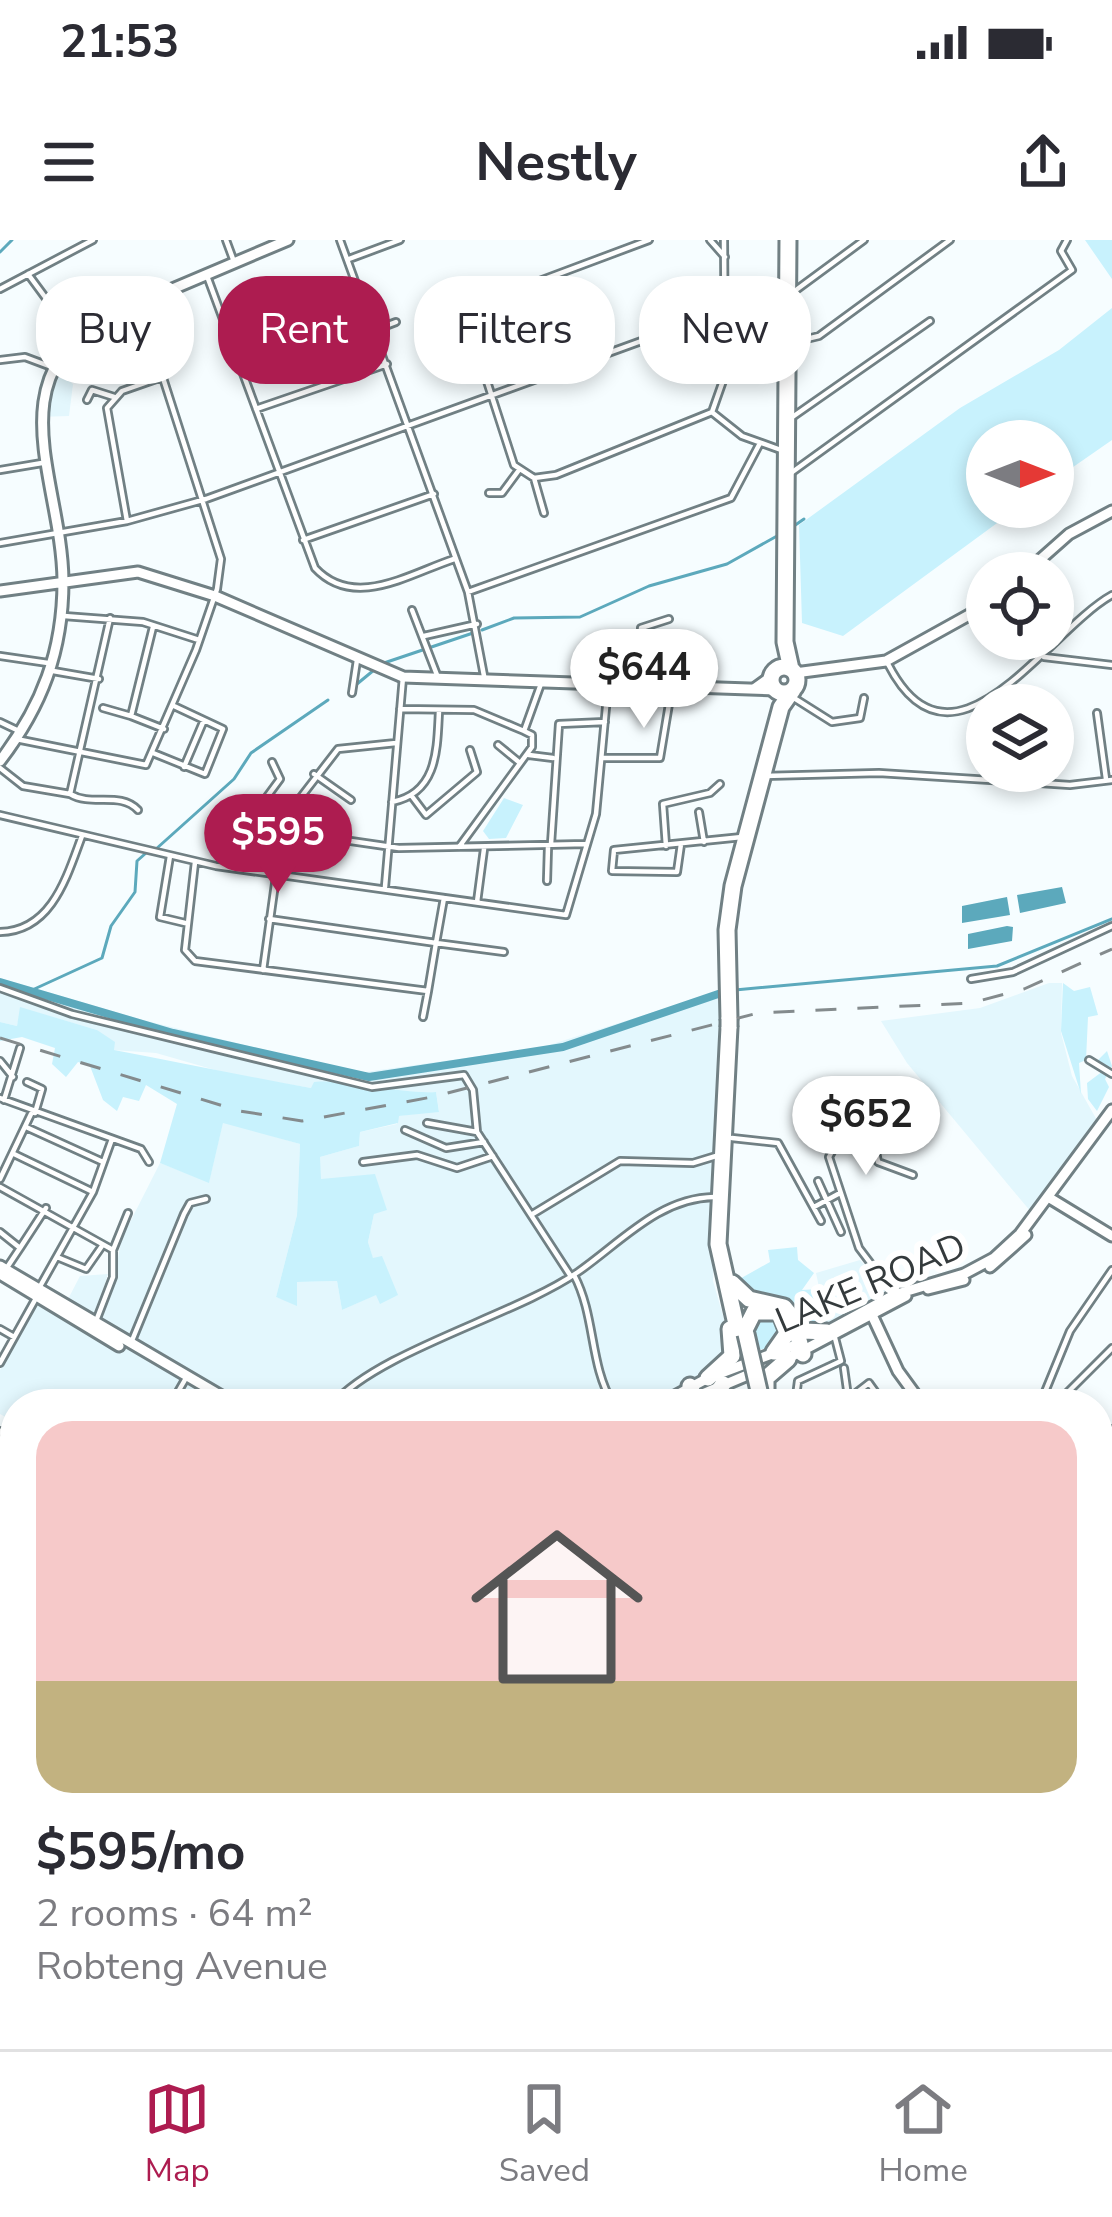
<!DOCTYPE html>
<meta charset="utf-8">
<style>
:root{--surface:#fff;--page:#f2f2f3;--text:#2b2b33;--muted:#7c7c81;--line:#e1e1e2;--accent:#ad1c50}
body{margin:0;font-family:"Nunito Sans",sans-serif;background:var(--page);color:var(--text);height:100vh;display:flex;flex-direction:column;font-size:45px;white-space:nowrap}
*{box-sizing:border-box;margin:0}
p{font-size:39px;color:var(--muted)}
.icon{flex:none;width:66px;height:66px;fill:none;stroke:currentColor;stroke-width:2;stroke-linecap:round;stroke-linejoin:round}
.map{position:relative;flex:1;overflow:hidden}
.drawer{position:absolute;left:0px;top:1149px;width:1113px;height:660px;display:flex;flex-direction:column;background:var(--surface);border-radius:48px 48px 0 0;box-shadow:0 6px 18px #0003}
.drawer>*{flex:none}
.top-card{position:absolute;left:36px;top:36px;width:1041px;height:108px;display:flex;gap:24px}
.needle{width:78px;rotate:90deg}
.tools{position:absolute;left:966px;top:180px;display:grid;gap:24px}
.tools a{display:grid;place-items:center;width:108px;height:108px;border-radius:50%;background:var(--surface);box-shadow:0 6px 18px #0003;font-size:60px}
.price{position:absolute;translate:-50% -102px;padding:0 27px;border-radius:42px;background:#fff;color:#222;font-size:39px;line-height:78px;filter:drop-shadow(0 3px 6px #0008)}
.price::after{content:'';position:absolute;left:50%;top:72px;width:36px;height:27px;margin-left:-18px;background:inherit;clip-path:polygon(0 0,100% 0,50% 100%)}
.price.on{background:var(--accent);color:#fff}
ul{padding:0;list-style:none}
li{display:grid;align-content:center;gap:24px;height:636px;padding:0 36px}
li+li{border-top:3px solid var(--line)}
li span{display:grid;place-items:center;height:372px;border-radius:36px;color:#555}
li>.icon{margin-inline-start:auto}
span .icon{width:216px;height:216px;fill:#fffc;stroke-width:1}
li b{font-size:51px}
.chip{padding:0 42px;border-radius:48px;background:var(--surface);box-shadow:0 6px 18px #0003;font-size:42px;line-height:108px}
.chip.on{background:var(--accent);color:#fff}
.status{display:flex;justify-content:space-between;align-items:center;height:84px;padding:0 60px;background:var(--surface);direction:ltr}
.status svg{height:33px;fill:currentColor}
header{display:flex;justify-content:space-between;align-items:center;height:156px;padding:0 36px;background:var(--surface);font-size:54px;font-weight:700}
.tab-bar{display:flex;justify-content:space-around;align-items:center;height:168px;border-top:3px solid var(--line);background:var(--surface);font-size:33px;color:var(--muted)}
.tab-bar a{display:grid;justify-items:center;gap:6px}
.tab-bar .on{color:var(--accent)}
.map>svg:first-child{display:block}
.built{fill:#e3f7fd}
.green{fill:#c8f2fd}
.water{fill:#5ca9bc}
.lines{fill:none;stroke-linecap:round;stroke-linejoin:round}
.stream{stroke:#5ca9bc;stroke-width:3}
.river{stroke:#5ca9bc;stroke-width:8}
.street-casing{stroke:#718084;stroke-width:10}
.secondary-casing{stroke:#718084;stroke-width:15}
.highway-casing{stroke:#718084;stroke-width:21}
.street{stroke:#fff;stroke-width:4.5}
.secondary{stroke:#fff;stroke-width:9}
.highway{stroke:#fff;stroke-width:15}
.rail{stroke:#848b8d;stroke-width:3;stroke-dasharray:21 21;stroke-linecap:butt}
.highway-bridge-casing{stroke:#718084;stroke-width:21;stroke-linecap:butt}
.highway-bridge{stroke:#fff;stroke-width:15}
.labels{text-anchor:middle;stroke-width:12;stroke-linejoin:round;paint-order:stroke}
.street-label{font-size:36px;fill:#343a3c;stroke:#fff}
</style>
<div class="status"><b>21:53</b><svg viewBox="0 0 49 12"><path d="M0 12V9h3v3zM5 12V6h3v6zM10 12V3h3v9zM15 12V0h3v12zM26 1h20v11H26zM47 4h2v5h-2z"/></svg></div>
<header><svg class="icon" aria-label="menu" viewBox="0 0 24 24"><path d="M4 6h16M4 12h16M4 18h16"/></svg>Nestly<svg class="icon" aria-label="share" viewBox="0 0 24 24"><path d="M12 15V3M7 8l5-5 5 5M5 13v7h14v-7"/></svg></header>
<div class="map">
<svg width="1112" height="1809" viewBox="0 0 1112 1809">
<rect width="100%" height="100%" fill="#f6fdff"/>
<!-- built -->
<path class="built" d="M50,127L73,144L69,176L37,177Z
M0,738L143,780L358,833L543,807L726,749L713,1041L731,1103L716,1129L656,1164H15V1182L0,1174V1130L36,1063L93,1095L113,1049L121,1000L160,923L209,942L223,882L300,904L297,975L276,1057L297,1064V1042L337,1041L342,1070L377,1054L397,1056L382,1017L373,1019L368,1002L374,974L320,940V917L359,906L360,892L397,884L398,876L439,871L436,852L400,854L340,840L311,848L229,834L156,813L113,810L97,790L21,768L17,786L0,782Z
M1049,743H1062L1061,793L1072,836L1098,882L1031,972L907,823L881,781L980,768Z
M860,1020L889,1053L827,1085L816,1033Z
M108,1034L93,1082L65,1065L80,1036Z
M0,1391L15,1401V1587L0,1579Z"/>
<!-- green -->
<path class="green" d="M1085,0H1112V39Z
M1112,68V200L1053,241V201H987V267H1019L843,396L802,383L799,285L960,168L1059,110Z
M504,558L523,565L506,598L489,599L483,591Z
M1063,743L1074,751L1090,747L1098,775L1088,777L1086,820L1079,823L1081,854L1061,791Z
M20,767L97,790L115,802L114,810C178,822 244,836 311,848L314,842C356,839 394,854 436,852L439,872L399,876L398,883L360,892L359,906L320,917L321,939L375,934L387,970L374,974L368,1002L373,1018L382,1016L398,1055L380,1064L376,1055L342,1070L337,1041L297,1042V1066L276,1057L297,975L300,904L223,883L209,943L160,923L177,864L146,845L139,861L123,857L117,871L103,860L90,826L78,822L66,837L52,824L55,808L22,797L0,801V782L17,786Z
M1107,811L1112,826L1105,839L1109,847L1097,871L1088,859L1087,843L1103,831L1097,821Z
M797,1007L798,1020L814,1033L802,1050L819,1049L827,1085L818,1090L758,1059L736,1041L770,1022L768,1010Z
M783,1078L776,1106L754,1111L752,1079Z"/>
<!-- water -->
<path class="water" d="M1062,647L1066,663L1020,673L1017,655Z
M1007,657L1010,675L962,683V666Z
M1007,686L1013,687L1012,701L968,709V694Z"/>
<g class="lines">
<!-- stream -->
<path class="stream" d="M0,12L12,0
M791,288L804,279
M482,390L514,378L580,377L649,346L727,324L777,296
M381,424L473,393
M357,444L374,430
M156,609L234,539L251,513L328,460
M735,750L997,726L1112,679
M30,751L102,718L111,686L135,652L137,621L146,613
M1099,1502L1101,1494L1112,1487
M873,1794L883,1809"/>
<!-- river -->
<path class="river" d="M0,742L173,793L369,837L563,807L727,751"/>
<!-- street casing -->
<g class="street-casing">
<path id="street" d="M226,0L233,19
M340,0L468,352L485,441
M649,0L494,58L472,76L474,101L514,225L534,238L556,235L712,172L725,135L724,0
M710,0L725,17
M349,19L400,0
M28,34L73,95
M207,36L315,328C354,370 409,334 454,319
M0,49L93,0
M792,53L864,0
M280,62L286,85
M375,90L396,82
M794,102L819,96L950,0
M232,105L362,58
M362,106L371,129
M0,120L25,117L49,126
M87,160L92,150L114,157
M256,169L387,124
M713,173L742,196L781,210
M791,178L930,81
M0,230L42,223
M791,233L1072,30L1061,11L1067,0
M534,238L544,273
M489,253H502L519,230
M127,281L107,168L122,151L162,137
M303,300L434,254
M0,303L127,281L206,259L724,71
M468,352L731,258L759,205
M412,370L437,435
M64,376L143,382L199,400
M153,387L131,476L164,489
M424,396L477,384
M0,416L48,423
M1044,417L1112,425
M888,424C953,551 1047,391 1112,355
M53,431L99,439
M641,444V388L669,379
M352,453L357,420
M794,458L832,482L860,478L864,458
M103,468L131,476
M400,469L474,470L524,491
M1097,473L1106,539
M0,482L21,492
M16,499L146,525L196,410L217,349L221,319L139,63
M498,505L520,523
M153,513L205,534L223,489L174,466
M529,515L553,518
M602,518H660L672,446
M272,522L280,539L255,573L282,591L399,608L586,604
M184,527L204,480
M0,528L23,546L70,554L110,378
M314,534L351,560
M764,536L879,533L1070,545L1112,540
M70,554C92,567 120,551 138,570
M411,555L426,575L477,532L470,510
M392,562C438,553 437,509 439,471
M699,572L704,602
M0,575L216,626L566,675L596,574L608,446
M551,604L559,484L605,482
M681,604L677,632L612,631L614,610L742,597
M666,606L663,564L710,553L720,544
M459,607L532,507V495L524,491L542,441
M170,616L160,677L185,683
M195,622L185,710L195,721L428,751L436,703L504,712
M547,641L548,607
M385,647L403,437
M477,662L484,609
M269,679L436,703L444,658
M0,692C52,691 67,636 82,596
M263,730L284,579L338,509L396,503
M971,739L1013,732L1112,686
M0,748L72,774L372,847L464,835L473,850L477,892
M423,777L428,751
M1089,820L1112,834
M0,821L13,837
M27,842L42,849L35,873
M0,858L141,909L149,922
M4,860L20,808
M427,883L477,892L570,1035
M26,887L103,922
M405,890L446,908L484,902
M732,898L778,903L821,981
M14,914L93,952
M363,922L417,915L457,928L493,916
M0,939L31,874
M818,941L841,992
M0,947L113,1010V1037L96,1081
M814,967L840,953
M531,975L620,921L693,923L716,916
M0,992L20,1008L8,1026
M20,1008L46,968
M113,1010L128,973
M57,1017L86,1029L102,1006
M574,1035C596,1077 589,1124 613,1164
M38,1050L93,952L112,899
M893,1053L859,1008L829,917L840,897L862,879L872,892L878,922L913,935
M0,1089L14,1097
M131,1103L184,974L190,963L206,959
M0,1123L35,1060
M844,1128L849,1164
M1044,1154H1066L1112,1108
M171,1164L186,1138
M333,1164C379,1111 516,1075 578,1032C621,1002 659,958 714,957
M795,1164L798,1141L841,1121L835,1098
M829,1164L847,1160L869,1143L884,1164
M1040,1164L1070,1091L1112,1030
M0,1191L15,1207
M1098,1226L1112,1189
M1098,1233L1112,1237
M0,1290L15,1300
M1098,1318L1112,1320
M0,1334L12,1297
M0,1355L15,1370
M1098,1358L1112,1342
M0,1388L15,1398
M1098,1427L1112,1412
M1098,1466L1112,1452
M1098,1505L1112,1509
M1098,1545L1111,1509
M0,1594L15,1603
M1098,1607L1112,1570
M1098,1684L1112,1647
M1098,1703L1112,1707
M1098,1749L1112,1755
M0,1775L15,1754
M310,1794L340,1809
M551,1794L554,1809
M422,1809L447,1794
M503,1809L513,1794
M723,1809L726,1794"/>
</g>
<!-- secondary casing -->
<g class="secondary-casing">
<path id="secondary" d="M1025,333L1069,294L1112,271
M0,351L138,332L215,356L403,437L776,450
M795,433L886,421L987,365
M754,449L772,436
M0,521C42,466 63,411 63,341C62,244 0,147 97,81L288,0
M1048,957L1112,996
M0,1026L235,1164
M990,1027L1026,995
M0,1034L119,1106
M928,1049L964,1040
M872,1075L898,1131L922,1164
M822,1094L894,1055L964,1034L994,1018L1020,994L1112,870
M783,1121L906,1056
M660,1164L708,1138L801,1103
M679,1164L757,1131
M1098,1276L1112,1278
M92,1809L99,1794
M102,1809L109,1794"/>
</g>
<!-- highway casing -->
<g class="highway-casing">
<path id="highway" d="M788,0L785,402L791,429
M771 440a13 13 0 1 1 26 0a13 13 0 1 1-26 0Z
M729,779L727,690L733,646L781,467L793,450
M729,787L718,1004L740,1102
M732,1043L749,1059L784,1067L803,1091L827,1092
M794,1083L803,1114
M745,1090L754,1072H780L788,1092L774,1112
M708,1138L732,1116L730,1089
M690,1146L697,1164
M766,1161V1138L788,1119
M709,1164L723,1144
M1098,1791L1112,1801
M1084,1794L1104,1809"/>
</g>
<!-- street -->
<use href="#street" class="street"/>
<!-- secondary -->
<use href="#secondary" class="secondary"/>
<!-- highway -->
<use href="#highway" class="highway"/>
<!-- rail -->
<path class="rail" d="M0,798L240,871L302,881L432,857L758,773L971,763L1024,749L1112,709"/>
<!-- highway-bridge casing -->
<g class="highway-bridge-casing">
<path id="highway-bridge" d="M729,779V787
M746,1094L762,1164"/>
</g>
<!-- highway-bridge -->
<use href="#highway-bridge" class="highway-bridge"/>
</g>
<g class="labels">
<!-- street labels -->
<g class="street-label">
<text transform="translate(870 1042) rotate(-23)" y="13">LAKE ROAD</text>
</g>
</g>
</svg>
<div class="tools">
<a><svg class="needle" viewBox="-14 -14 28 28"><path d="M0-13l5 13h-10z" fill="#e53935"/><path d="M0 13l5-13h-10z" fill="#7c7c81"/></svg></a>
<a><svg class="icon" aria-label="locate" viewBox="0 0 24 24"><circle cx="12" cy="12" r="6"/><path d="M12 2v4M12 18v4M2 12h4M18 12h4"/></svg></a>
<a><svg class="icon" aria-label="layers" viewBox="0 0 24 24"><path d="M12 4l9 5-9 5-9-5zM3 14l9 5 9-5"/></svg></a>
</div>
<b class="price" style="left:644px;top:491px">$644</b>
<b class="price on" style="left:278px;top:656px">$595</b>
<b class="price" style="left:866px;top:938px">$652</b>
<div class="top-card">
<a class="chip">Buy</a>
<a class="chip on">Rent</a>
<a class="chip">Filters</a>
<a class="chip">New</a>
</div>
<section class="drawer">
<ul>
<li><span style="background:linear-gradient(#f6c9c9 70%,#c2b280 0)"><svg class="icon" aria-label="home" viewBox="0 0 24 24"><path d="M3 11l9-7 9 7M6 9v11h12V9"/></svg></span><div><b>$595/mo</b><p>2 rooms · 64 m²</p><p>Robteng Avenue</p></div></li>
</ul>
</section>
</div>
<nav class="tab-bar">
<a class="on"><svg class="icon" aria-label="map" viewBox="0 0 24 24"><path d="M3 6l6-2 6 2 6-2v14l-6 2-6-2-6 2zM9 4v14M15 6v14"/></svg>Map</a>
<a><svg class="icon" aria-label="saved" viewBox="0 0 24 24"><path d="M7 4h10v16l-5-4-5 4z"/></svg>Saved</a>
<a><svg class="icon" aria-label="home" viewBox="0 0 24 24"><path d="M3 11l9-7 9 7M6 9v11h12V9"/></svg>Home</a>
</nav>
